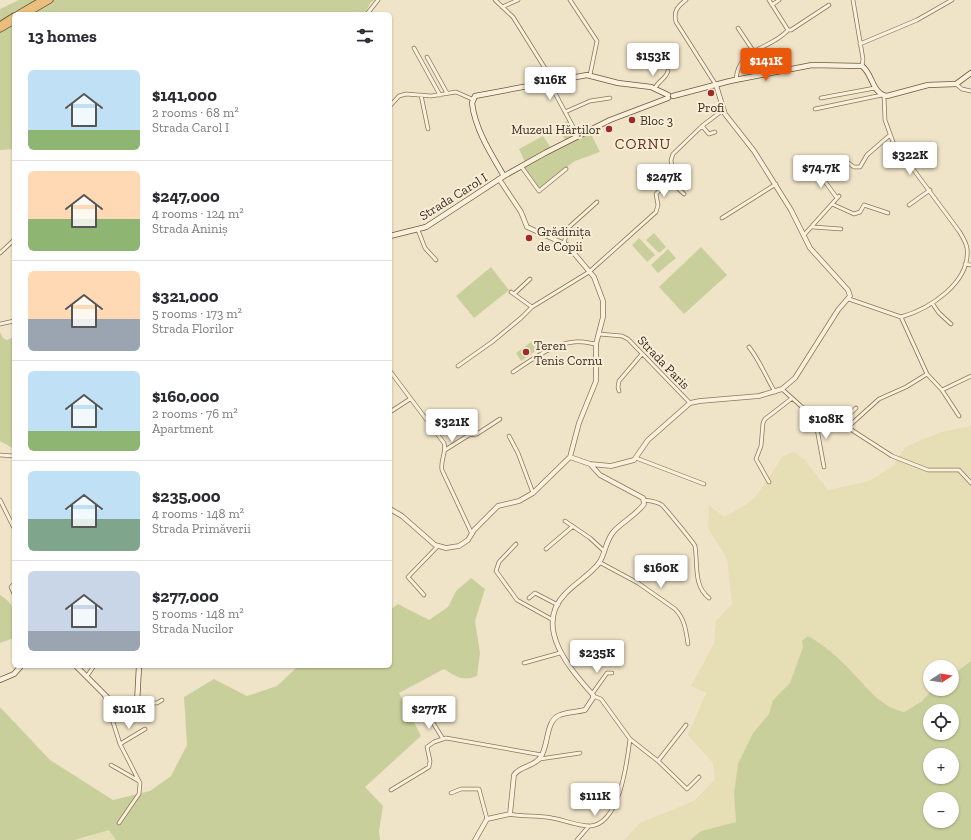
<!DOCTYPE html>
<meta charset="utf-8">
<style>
:root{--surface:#fff;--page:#f7f7f7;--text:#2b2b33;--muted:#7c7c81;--line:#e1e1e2;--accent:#ea580c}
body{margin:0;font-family:"Zilla Slab",serif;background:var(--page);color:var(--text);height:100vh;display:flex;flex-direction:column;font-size:15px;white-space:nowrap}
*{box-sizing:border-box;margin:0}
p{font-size:13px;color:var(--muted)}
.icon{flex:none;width:22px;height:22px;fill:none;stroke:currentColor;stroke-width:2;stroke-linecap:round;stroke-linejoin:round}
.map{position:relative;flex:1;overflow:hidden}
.drawer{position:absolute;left:12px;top:12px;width:380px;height:656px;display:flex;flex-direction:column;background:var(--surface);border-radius:6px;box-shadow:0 1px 3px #0004}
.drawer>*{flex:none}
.needle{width:26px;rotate:78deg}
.tools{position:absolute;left:923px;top:660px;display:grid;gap:8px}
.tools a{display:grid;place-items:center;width:36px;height:36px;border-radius:50%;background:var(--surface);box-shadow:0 1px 3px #0004;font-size:20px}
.price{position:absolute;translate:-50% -34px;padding:0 9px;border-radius:4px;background:#fff;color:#222;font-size:13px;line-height:26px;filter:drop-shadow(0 1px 2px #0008)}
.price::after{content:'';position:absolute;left:50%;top:24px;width:12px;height:9px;margin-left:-6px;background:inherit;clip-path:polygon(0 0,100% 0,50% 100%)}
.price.current{background:var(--accent);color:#fff}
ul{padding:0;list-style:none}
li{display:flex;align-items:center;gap:12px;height:100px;padding:0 16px}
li+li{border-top:1px solid var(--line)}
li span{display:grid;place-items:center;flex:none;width:112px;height:80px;border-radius:6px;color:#555}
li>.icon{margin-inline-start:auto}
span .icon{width:48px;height:48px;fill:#fffc;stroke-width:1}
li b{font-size:17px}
h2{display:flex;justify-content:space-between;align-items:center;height:48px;padding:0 16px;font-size:17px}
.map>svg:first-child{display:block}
.farmland{fill:#e6deb5}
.green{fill:#c9cf9b;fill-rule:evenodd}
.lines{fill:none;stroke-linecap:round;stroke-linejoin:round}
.minor-casing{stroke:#8d765c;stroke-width:4.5}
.tertiary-casing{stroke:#8d765c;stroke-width:5.5}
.secondary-casing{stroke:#6f573f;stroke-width:6}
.trunk-casing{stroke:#5b4430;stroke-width:7}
.minor{stroke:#faf1dc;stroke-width:3}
.tertiary{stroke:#faf1dc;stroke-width:4}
.secondary{stroke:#faf1dc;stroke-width:4.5}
.trunk{stroke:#eabe7c;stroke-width:5.5}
.poi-dot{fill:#9e2a2b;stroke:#f7eed8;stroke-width:1.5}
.labels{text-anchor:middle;stroke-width:4;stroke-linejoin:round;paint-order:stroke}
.poi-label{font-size:13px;fill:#3d2e20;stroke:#f7eed8;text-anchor:start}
.street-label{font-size:13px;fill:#3d2e20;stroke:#f7eed8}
.quarter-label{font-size:15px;letter-spacing:1px;fill:#6b2e1e;stroke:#f7eed8}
</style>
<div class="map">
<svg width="971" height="840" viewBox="0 0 971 840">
<rect width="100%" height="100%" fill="#f0e4c8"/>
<!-- farmland -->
<path class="farmland" d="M971,426V661L952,675V667H930V689H933L922,702L904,712L896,710L880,701L851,671L818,641L803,647L790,683L773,700L769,714L753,733L746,748L734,794L736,822L701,831L690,840H624L640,823L694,801L715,779L713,763L688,735L706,693L691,686L714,644L716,621L732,604L727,559L708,528L709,505L724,517L746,505L757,495L783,456L794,452L805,460L828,490L869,481L893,466L905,447L941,432Z
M109,829L116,840H75L88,837Z"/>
<!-- green -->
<path class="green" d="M19,0H374L370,3L365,14H14V149L0,150V9Z
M568,121L575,135L565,140L558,127Z
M590,132L600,152L575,161L538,189L522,167Z
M543,136L551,148L525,162L519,149Z
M654,233L666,247L659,253L646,240Z
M639,238L655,255L647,262L632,245Z
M701,247L727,275L684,314L659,287Z
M668,249L676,258L658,273L651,265Z
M491,267L509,290L474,318L456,296Z
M0,332L3,338L7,340L14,337V449L0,441Z
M531,342L537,350L521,361L516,353Z
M471,578L485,589L475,621L480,653L477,676C463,682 455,676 444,669L399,693L421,736L365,787L383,806L379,831L380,840H116L109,830L75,840H0V707L50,760L113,800L150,791L171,776L187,745L184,697L214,679L247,696L277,686L298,666H390V610L398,604L429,620L448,607L456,591Z
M0,595C19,606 14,619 14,638L0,643Z
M808,636C823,644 839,658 851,671C868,688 879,706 904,712L921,702L933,689H952V675L971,661V840H690L701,831L736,822L734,794L738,764L753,733L769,714L773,700L790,683L803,647L802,641ZM930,711H952V733H930ZM930,755H952V777H930ZM930,799H952V821H930Z"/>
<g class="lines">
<!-- minor casing -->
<g class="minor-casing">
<path id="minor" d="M495,0L513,17L553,81
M570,0L597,41L590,75
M686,0C678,6 673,11 676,22L716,85
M853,0L863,59L862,66
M772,5L779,0
M502,7L518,0
M367,14L378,0
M738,28L754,52
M788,30H791L829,5
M860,44L917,20L952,0
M414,48L440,95
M427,57L447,93
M736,80C738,47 771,50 788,30L769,0
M549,82L578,136
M956,84L962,89L971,91
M655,88C658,81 666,79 668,71
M421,95L428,129
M821,98L875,88
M390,106L399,96L406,94L431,96L456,92L472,99
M815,109L882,95
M565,112L590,101L610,98
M702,126L709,134L715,132
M847,162L854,167H860L867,155L890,135
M521,166L539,191L566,169
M818,172L837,198
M670,181L684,194
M832,204L854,214L860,212L864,205L888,213
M909,205L930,190
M722,218L776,184
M813,227L841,229
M418,230L425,248L436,260
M804,235L839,196
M564,243L568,228L597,202
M0,253L14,240
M965,264L971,265
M511,292L532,307
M514,294L530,279
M849,299L901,317C929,309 971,283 967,248C966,242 962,236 959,231L893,142L885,120L884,96
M932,303L939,313L951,324
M901,317L927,374L942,390L959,416
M0,324L14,321
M599,334L622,336L628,339L690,403
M749,347C760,361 766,377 775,392
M458,366L492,342L521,318L532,307L589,272L656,212L658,205L656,194L673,177L671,160L673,154L702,126L723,110
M390,371L444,443C447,452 440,460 442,470L472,534
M513,372C531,360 553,344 574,342C581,341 589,343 596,344
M782,389L802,407L841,423L892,456L928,470H959L971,483
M942,390L971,376
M619,391L618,387L619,381L642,354
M390,412L410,399
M819,414L817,429L824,467
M841,423L856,408
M848,427L879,399L906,387L927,374
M509,436L518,453L533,493
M445,450L469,435L477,434L500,419
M0,455L14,456
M636,458L704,484
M769,482L756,459L761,446L763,423L765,419L791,399
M0,500L14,528
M644,500C650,501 656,501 662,505C665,508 694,543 695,546C698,563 693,586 709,598
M565,521L590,538L603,550
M516,544L499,562L496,571L517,600L553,620
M546,549L572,527
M599,562L638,583L675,609C685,619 686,631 688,644
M14,584L11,587L14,594
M424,595L408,577L438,546
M529,598L535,593L558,605
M524,663L560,653
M87,676L94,666
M104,694L120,744L140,783L139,794L119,823
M592,694L607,673H612
M593,696L601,699L630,739L658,761L687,789L699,777
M137,703H157L162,700
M427,713L443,739
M120,744L145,729
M540,759L580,753
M658,761L686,725
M111,765L139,781
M391,790L429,767L430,761L427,747L434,742L446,738L542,755
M451,793L461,789H479L487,819
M509,814C523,817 537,815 552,818C564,820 578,826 590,826C620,824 627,762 630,739
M577,840L589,826"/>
</g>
<!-- tertiary casing -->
<g class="tertiary-casing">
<path id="tertiary" d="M590,464L611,466L634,460L648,440L690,403L700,401L759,396L782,389L795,378L838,310L850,296L848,290L810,248L791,210L754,151L725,114L716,85
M390,509L402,516L435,545L446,548L459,546L468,540L474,530L498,506L519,501L533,493L570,457L579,423L596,381V344L603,317V301L594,277L567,245L527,227L521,212L499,179
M475,840L487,819L510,814L514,775C520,766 533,767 540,758C549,747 545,720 560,715C568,712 577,712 585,710L593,698V695C570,669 533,627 565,594C575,583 590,575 599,563C606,553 605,540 615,530C624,521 637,514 644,504L643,498L600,475L590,464L570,457"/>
</g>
<!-- secondary casing -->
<g class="secondary-casing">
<path id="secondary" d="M673,96L730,81L812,65L862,66C873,74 872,94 887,96L928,85L956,84L971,73
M504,176C491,154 475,129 472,103L475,96L587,75L618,83L651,87L668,95
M390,236L426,227L504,176L545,153L610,120L668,98
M76,666L115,705L127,710L134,707L137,703L139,666
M0,680L14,674L21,666"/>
</g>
<!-- trunk casing -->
<g class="trunk-casing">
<path id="trunk" d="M18,14L42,0
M26,14L50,0
M0,25L14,16
M0,29L14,21"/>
</g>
<!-- minor -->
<use href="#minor" class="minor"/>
<!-- tertiary -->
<use href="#tertiary" class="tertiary"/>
<!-- secondary -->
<use href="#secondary" class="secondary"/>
<!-- trunk -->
<use href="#trunk" class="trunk"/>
</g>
<!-- markers -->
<g class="poi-dot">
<circle cx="711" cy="93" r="4"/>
<circle cx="632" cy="120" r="4"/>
<circle cx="609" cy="129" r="4"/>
<circle cx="529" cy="238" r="4"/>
<circle cx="526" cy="352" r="4"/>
</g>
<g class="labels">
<!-- poi labels -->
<g class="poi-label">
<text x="711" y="112" text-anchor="middle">Profi</text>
<text x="640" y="125">Bloc 3</text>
<text x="601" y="134" text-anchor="end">Muzeul Hărților</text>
<text x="537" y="236">Grădinița<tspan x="537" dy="15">de Copii</tspan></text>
<text x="534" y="350">Teren<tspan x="534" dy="15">Tenis Cornu</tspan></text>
</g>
<!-- street labels -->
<g class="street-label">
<text transform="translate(453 196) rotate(-32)" y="5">Strada Carol I</text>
<text transform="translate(664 362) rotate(46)" y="5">Strada Paris</text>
</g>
<!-- quarter labels -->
<g class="quarter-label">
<text x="643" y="149">CORNU</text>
</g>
</g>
</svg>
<div class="tools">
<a><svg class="needle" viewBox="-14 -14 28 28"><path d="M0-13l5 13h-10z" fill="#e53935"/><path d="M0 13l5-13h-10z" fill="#7c7c81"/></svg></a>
<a><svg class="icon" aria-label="locate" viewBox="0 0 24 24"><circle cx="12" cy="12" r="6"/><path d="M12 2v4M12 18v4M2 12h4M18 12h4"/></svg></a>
<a>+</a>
<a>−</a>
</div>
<b class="price" style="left:653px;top:77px">$153K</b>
<b class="price current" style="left:766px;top:82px">$141K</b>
<b class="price" style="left:550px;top:101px">$116K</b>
<b class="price" style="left:910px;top:176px">$322K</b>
<b class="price" style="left:821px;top:189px">$74.7K</b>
<b class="price" style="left:664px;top:198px">$247K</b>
<b class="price" style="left:826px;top:440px">$108K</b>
<b class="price" style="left:452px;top:443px">$321K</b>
<b class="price" style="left:661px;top:589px">$160K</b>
<b class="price" style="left:597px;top:674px">$235K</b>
<b class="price" style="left:129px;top:730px">$101K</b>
<b class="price" style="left:429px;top:730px">$277K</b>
<b class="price" style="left:595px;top:817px">$111K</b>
<section class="drawer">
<h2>13 homes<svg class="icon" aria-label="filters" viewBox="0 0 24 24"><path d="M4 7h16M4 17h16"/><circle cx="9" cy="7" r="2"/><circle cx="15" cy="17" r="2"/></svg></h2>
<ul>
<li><span style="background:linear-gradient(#bfe0f5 75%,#8fb573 0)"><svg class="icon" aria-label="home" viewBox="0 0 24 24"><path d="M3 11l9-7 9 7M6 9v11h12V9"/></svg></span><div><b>$141,000</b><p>2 rooms · 68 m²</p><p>Strada Carol I</p></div></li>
<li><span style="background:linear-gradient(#ffd9b3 60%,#8fb573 0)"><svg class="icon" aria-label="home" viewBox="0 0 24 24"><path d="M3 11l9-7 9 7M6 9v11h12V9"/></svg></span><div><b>$247,000</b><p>4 rooms · 124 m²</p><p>Strada Aniniș</p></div></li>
<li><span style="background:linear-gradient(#ffd9b3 60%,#9aa5b1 0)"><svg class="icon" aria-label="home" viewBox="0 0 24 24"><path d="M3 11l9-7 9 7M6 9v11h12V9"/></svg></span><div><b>$321,000</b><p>5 rooms · 173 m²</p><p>Strada Florilor</p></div></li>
<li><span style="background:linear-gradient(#bfe0f5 75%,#8fb573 0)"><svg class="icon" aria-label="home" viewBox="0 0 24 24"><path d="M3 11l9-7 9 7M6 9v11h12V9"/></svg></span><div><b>$160,000</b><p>2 rooms · 76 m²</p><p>Apartment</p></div></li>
<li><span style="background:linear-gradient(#bfe0f5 60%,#7fa58c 0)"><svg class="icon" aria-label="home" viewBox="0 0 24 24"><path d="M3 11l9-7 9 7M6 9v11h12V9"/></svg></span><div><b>$235,000</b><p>4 rooms · 148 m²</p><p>Strada Primăverii</p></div></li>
<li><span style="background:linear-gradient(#c9d6e8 75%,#9aa5b1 0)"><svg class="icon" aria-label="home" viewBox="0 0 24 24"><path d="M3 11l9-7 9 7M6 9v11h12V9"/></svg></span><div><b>$277,000</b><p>5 rooms · 148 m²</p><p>Strada Nucilor</p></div></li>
</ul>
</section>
</div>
